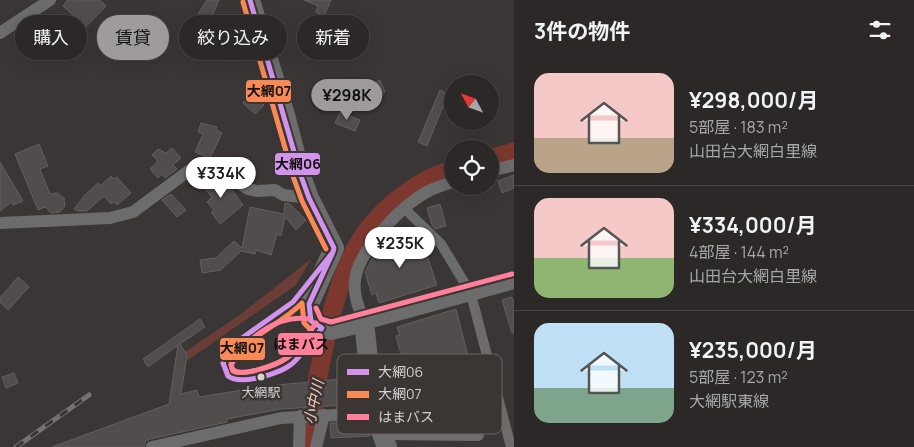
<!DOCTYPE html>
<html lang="ja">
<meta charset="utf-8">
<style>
:root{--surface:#2c2828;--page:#343030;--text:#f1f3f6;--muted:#a6a6a8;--line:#484445;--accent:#9f9b9a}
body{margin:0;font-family:Manrope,"Noto Sans JP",sans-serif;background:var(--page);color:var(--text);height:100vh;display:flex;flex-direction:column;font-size:19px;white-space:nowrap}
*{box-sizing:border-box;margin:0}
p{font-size:16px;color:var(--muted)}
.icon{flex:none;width:28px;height:28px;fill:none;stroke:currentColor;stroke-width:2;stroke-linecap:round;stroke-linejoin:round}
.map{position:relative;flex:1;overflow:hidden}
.panel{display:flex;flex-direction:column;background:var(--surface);width:400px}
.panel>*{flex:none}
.guide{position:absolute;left:15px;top:15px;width:424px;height:45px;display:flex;gap:10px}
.needle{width:32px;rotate:311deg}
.fabs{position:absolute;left:444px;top:75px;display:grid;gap:10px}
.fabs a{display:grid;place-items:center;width:55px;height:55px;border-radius:50%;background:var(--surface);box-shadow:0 5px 20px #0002,0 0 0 1px var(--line);font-size:25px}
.price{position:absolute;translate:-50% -42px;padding:0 11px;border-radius:18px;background:#fff;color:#222;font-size:16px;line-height:32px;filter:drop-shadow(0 1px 2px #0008)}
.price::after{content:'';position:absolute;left:50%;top:30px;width:15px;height:11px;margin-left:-8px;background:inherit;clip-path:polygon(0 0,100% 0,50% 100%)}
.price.active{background:var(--accent);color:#111}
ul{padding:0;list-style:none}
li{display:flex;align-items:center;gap:15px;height:125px;padding:0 20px}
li+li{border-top:1px solid var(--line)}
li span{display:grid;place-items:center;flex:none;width:140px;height:100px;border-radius:15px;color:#555}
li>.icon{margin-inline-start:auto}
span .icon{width:60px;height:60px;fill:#fffc;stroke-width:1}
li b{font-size:21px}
h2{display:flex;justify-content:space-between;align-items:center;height:60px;padding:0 20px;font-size:21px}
.tag{padding:0 18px;border-radius:22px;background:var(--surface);box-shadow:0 5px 20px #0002,0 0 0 1px var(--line);font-size:18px;line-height:45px}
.tag.active{background:var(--accent);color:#111}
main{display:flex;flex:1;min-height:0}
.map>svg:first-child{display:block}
.green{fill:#6a3e37}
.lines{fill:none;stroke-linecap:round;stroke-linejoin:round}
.river{stroke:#7c382f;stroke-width:19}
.building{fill:#504d4c;stroke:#635f5f}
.pedestrian{stroke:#6d6c6c;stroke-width:10}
.minor{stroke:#6d6c6c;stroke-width:12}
.tertiary{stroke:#6d6c6c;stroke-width:16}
.primary{stroke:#6d6c6c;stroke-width:20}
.rail-casing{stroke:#727270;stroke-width:5}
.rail{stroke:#3b3534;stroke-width:3;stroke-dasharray:9;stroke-linecap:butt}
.bus-1-casing{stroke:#3b3534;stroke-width:9}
.bus-2-casing{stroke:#3b3534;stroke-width:9}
.bus-3-casing{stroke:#3b3534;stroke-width:9}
.bus-1{stroke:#d193ec;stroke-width:5}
.bus-2{stroke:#f98a56;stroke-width:5}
.bus-3{stroke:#ff8098;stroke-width:5}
.bus-dot{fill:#d6d1d1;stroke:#3b3534;stroke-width:2}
.labels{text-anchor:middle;stroke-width:5;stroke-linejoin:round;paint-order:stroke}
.bus-label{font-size:13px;fill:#d6d1d1;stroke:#3b3534}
.water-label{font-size:15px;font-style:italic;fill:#f7c9c1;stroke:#3b3534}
.key{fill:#3b3534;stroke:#6a6463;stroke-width:1}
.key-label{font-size:14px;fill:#d6d1d1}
.line-badge{stroke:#3b3534;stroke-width:2}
.pale-badge-label{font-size:14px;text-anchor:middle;font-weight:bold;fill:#111}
</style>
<main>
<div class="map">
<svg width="514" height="447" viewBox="0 0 514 447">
<rect width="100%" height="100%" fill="#3a3635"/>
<!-- green -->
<path class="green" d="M311,259L296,285L188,360L185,352L241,314Z"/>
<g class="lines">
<!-- river -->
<path class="river" d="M490,159L514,152
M305,447C317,389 326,311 351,258C369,218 411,182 452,170"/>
</g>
<!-- building -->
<path class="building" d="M68,0H100L106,6L77,36L64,25L73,15L63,6Z
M207,0H219L207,28L193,22Z
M304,0H331L324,16L316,12L318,6Z
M380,80L385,92L369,99L326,103L325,91L366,87Z
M440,90L448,94L427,146L418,142Z
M252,93L264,105L255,114L243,103Z
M340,112L360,120L355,131L335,123Z
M201,123L217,127L216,130L222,133L210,158L195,152L203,134L198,132Z
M39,144L48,166L40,169L50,194L57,193L64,198L65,206L60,212L51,213L45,207L38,210L15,154Z
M172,148L181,158L173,165L177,169L165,178L162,174L158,178L150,169L158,161L152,155L158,149L166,153Z
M0,162L23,201L13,205L12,202L0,211Z
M209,175L218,186L223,182L230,187L243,205L220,224L211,212L214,210L207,202L212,197L200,183Z
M514,175V188L502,193L498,181Z
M111,176L114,179L117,177L131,193L117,205L114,202L111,204L104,196L87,211H78L74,209L84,196L98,183L100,186Z
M171,194L186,210L177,217L162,200Z
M285,203L290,204L306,220L296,230L285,217L281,236L277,234L271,255L256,250L255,254L241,251L221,270L202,273L200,260L216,258L234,241L242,248L250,207L284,214Z
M440,204L446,226L435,229L432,225L427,208Z
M419,232L437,285L379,303L376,293L372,295L365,272L372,259L378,249L387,246L386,242Z
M18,277L29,287L8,310L0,302V298Z
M512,297L514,304V333H512L502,300Z
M456,309L469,360L424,373L482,377L481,385L490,394L492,404L486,403L491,426L481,428L474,402L455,401V427L400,426V415H397V402H385L382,377L407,376L396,336L400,335L397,327Z
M200,319L205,327L180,344L187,355L181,394L197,390L199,397L267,386L341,379L342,366L353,367V379L358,378L361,404L281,409L227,419V422L150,439L146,441L144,447H52L169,404L178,345L148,367L143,359Z
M14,373L18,383L6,388L2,377Z
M365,422L370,436L331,438L330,423Z"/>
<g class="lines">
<!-- pedestrian -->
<path class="pedestrian" d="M404,208L441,244L464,282
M473,302L511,447"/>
<!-- minor -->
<path class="minor" d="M0,33L50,0
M490,171L514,165
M0,223L110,218L133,212L198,164L216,167L248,189L257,191L275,190L283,195L309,198
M364,322C359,308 353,295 355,280C358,252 397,211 420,196C430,189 441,186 452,182
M382,434L478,435
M152,447L281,418L374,413
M299,447L300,416
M316,447L324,415"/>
<!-- tertiary -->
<path class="tertiary" d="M364,322L514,281"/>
<!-- primary -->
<path class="primary" d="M250,0L285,115L301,176L309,198L334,248L309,304L311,321L316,325L331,330L364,322L374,413L387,447"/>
<!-- rail casing -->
<g class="rail-casing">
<path id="rail" d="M16,447L89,395"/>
</g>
<!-- rail -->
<use href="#rail" class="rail"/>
<!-- bus-1 casing -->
<g class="bus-1-casing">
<path id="bus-1" d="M250,0L301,176L309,198L334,248L333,252
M333,252L309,304L311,321L322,328C313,339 304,352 294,362C283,373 241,386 228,376L223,363L228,354L242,338L293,302Z"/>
</g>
<!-- bus-2 casing -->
<g class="bus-2-casing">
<path id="bus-2" d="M243,2L294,179L302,201L326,249
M302,303L304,323L311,330C304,338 297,350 288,357C279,364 243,377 233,371L231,364C245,336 280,326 302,303Z"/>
</g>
<!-- bus-3 casing -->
<g class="bus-3-casing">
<path id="bus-3" d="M316,308L321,319L331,322L512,274
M308,319C278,314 245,339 231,365L232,369C242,378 278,365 288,357C299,349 308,334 316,323"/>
</g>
<!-- bus-1 -->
<use href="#bus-1" class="bus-1"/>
<!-- bus-2 -->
<use href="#bus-2" class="bus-2"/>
<!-- bus-3 -->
<use href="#bus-3" class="bus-3"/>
</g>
<!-- markers -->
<circle class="bus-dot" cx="261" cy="377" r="4.5"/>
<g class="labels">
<!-- bus labels -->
<g class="bus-label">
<text x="261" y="397">大網駅</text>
</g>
<!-- water labels -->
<g class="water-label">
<text transform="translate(314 402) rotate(-78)" y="5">小中川</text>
</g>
</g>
<!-- legend -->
<rect x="337" y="354" width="165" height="80" rx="8" class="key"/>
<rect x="347" y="369" width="22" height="6" fill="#d193ec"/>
<rect x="347" y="391" width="22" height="7" fill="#f98a56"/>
<rect x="347" y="414" width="22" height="6" fill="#ff8098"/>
<g class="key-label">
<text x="378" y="377">大網06</text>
<text x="378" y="399">大網07</text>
<text x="378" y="422">はまバス</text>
</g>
<g class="line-badge">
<rect x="245" y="79" width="47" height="24" rx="5" fill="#f98a56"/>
<rect x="274" y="152" width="47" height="24" rx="5" fill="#d193ec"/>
<rect x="277" y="332" width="47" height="24" rx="5" fill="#ff8098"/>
<rect x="219" y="337" width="47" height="24" rx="5" fill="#f98a56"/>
</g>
<g class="pale-badge-label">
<text x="269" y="96">大網07</text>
<text x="298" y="169">大網06</text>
<text x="301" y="349">はまバス</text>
<text x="242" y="353">大網07</text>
</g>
</svg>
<div class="fabs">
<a><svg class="needle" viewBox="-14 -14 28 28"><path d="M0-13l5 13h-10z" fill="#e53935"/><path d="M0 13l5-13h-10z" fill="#a6a6a8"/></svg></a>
<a><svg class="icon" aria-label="locate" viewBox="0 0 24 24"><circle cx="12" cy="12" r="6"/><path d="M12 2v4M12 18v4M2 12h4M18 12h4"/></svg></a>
</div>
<b class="price active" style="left:347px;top:121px">¥298K</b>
<b class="price" style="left:221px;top:199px">¥334K</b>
<b class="price" style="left:400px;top:269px">¥235K</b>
<div class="guide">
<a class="tag">購入</a>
<a class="tag active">賃貸</a>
<a class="tag">絞り込み</a>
<a class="tag">新着</a>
</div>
</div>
<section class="panel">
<h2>3件の物件<svg class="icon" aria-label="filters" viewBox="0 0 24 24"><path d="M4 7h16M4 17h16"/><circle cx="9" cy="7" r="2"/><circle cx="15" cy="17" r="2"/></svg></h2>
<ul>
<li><span style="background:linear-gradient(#f6c9c9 65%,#b9a48a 0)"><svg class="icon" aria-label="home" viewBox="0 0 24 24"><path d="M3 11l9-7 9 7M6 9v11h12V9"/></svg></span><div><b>¥298,000/月</b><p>5部屋 · 183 m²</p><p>山田台大網白里線</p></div></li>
<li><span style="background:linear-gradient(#f6c9c9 60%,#8fb573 0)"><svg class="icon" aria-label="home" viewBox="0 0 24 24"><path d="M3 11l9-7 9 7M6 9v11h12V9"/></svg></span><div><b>¥334,000/月</b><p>4部屋 · 144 m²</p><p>山田台大網白里線</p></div></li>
<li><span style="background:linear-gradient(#bfe0f5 65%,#7fa58c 0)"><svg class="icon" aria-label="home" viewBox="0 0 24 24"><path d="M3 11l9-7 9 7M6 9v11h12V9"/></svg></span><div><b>¥235,000/月</b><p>5部屋 · 123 m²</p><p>大網駅東線</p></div></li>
</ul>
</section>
</main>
